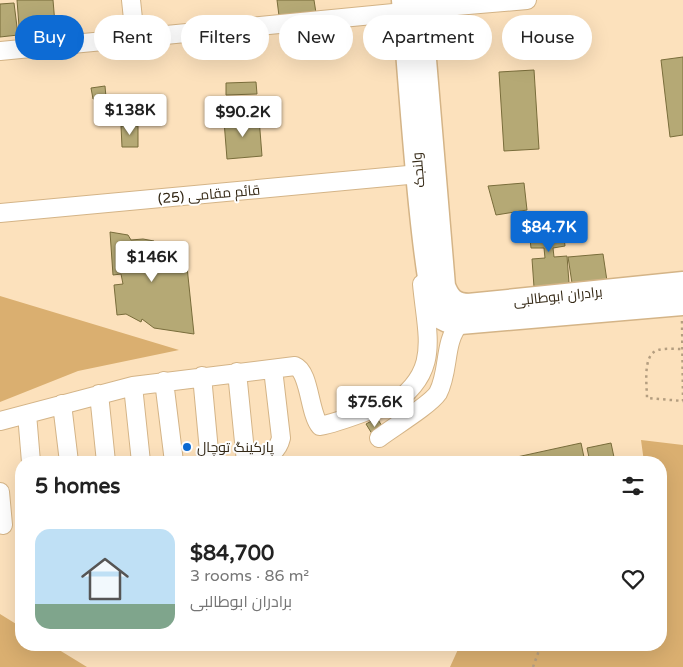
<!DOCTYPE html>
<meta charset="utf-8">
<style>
:root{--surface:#fff;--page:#f2f2f2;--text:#222;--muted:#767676;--accent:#0d6bd4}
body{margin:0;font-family:"Varela Round",Cairo,sans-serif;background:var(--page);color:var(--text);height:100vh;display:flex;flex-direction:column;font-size:19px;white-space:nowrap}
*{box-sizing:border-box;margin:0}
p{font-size:16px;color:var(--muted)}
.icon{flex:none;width:28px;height:28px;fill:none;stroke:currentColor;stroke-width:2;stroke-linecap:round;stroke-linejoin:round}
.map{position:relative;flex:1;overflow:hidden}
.side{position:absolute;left:15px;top:456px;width:652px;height:195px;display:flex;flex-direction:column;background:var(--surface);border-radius:20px;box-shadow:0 5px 20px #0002}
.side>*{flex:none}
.guide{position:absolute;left:15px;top:15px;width:654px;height:45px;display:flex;gap:10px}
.price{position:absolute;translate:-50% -42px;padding:0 11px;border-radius:5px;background:#fff;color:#222;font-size:16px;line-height:32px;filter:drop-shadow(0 1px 2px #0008)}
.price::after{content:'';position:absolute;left:50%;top:30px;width:15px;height:11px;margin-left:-8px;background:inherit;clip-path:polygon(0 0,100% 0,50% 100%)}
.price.current{background:var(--accent);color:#fff}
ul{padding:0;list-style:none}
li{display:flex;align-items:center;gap:15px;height:125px;padding:0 20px}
li span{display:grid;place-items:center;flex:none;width:140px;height:100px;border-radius:15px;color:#555}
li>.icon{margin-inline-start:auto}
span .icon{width:60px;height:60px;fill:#fffc;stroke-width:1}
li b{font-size:21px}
h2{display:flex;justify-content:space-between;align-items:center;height:60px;padding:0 20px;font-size:21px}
.tag{padding:0 18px;border-radius:22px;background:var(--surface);box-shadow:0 5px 20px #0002;font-size:18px;line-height:45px}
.tag.current{background:var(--accent);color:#fff}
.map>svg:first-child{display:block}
.green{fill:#daaf70}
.building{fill:#b5a975;stroke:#796d3b}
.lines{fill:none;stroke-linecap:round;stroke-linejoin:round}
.minor-casing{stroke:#d4b487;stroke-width:20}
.major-casing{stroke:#d4b487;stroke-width:25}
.path{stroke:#b49e80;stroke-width:2.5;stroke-dasharray:2.5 4;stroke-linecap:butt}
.minor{stroke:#fff;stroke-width:18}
.major{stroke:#fff;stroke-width:22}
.poi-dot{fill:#0d6bd4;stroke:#fff;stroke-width:2}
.labels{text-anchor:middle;stroke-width:4;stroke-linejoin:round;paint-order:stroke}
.street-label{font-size:14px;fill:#342815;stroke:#fff}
.poi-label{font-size:14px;fill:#342815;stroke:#fff;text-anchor:start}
</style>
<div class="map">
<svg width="683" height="667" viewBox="0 0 683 667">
<rect width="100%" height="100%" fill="#fce1bc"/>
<!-- green -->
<path class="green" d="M0,296L179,350L78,371L0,402Z
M641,440L683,445V667H450L460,645H661V462H644Z
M0,614L21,627V645H51L87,667H0Z"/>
<!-- building -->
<path class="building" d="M17,0H53L56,36L20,39Z
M277,0H314L316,13L279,16Z
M14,3L18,35L0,37V4Z
M683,57V135L670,137L661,60Z
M534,70L539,149L504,151L499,72Z
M256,82L257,94L226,95V83Z
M105,86L106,97L93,99L91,88Z
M259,118L262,156L227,159L224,121Z
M121,126H138V147H122Z
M524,183L527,210L496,215L488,186Z
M562,220L565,246L553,248L554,257L567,256L569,283L534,287L532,259L545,258L544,248H531L528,222Z
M110,232L128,235L131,240L143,239L154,241L155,244H164L181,251L186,257L194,334L154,328L142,319L141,322L126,314L117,315L114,285L123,284L121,274L113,275Z
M603,254L607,281L572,283L568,257Z
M377,418L385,431L374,437L366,424Z
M581,443L585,462H494Z
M611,443L615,462H590L587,448Z"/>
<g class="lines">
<!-- minor casing -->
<g class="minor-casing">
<path id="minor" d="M131,0L135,38
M421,9L527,0
M0,51L404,12
M0,213L419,174
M237,372L246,462
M202,376L210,462
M164,381L174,462
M133,386L141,462
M99,394L106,462
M62,404L69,462
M388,407C442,373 427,338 422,284
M27,414L31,462
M0,421L133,386L295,366C310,372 309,413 320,426C346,421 371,408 398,401
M379,438C392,428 430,405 438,393C450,370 443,342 460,323
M258,462C269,456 278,451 281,438L273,369
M0,492L3,525"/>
</g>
<!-- major casing -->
<g class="major-casing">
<path id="major" d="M403,0C407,43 423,298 439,316C445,322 453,323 460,323L683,304
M420,0L444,286C449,299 454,304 468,305L683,283"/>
</g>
<!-- path -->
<path class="path" d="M682,321L683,401L647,398C647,386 642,354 658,350C665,348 675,349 683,349
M533,667L541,645"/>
<!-- minor -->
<use href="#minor" class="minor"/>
<!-- major -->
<use href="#major" class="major"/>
</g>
<!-- markers -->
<circle class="poi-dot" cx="187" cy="447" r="5"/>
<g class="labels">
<!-- street labels -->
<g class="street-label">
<text transform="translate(418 170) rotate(-95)" y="5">ولنجک</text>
<text transform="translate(209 194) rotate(-5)" y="5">قائم مقامی (25)</text>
<text transform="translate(558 296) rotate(-6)" y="5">برادران ابوطالبی</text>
</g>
<!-- poi labels -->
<g class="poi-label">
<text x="197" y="452">پارکینگ توچال</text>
</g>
</g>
</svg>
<b class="price" style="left:130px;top:136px">$138K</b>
<b class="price" style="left:243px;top:138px">$90.2K</b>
<b class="price current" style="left:549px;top:253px">$84.7K</b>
<b class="price" style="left:152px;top:283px">$146K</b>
<b class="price" style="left:375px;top:428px">$75.6K</b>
<div class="guide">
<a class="tag current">Buy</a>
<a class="tag">Rent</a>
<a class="tag">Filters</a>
<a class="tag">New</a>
<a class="tag">Apartment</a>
<a class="tag">House</a>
</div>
<section class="side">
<h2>5 homes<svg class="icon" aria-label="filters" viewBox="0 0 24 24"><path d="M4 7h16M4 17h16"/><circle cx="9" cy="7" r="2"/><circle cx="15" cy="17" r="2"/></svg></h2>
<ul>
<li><span style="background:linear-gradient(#bfe0f5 75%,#7fa58c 0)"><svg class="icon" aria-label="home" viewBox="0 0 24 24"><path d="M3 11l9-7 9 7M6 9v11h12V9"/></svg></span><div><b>$84,700</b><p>3 rooms · 86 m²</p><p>برادران ابوطالبی</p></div><svg class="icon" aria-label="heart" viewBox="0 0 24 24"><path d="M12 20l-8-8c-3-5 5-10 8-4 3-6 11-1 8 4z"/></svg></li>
</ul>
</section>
</div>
